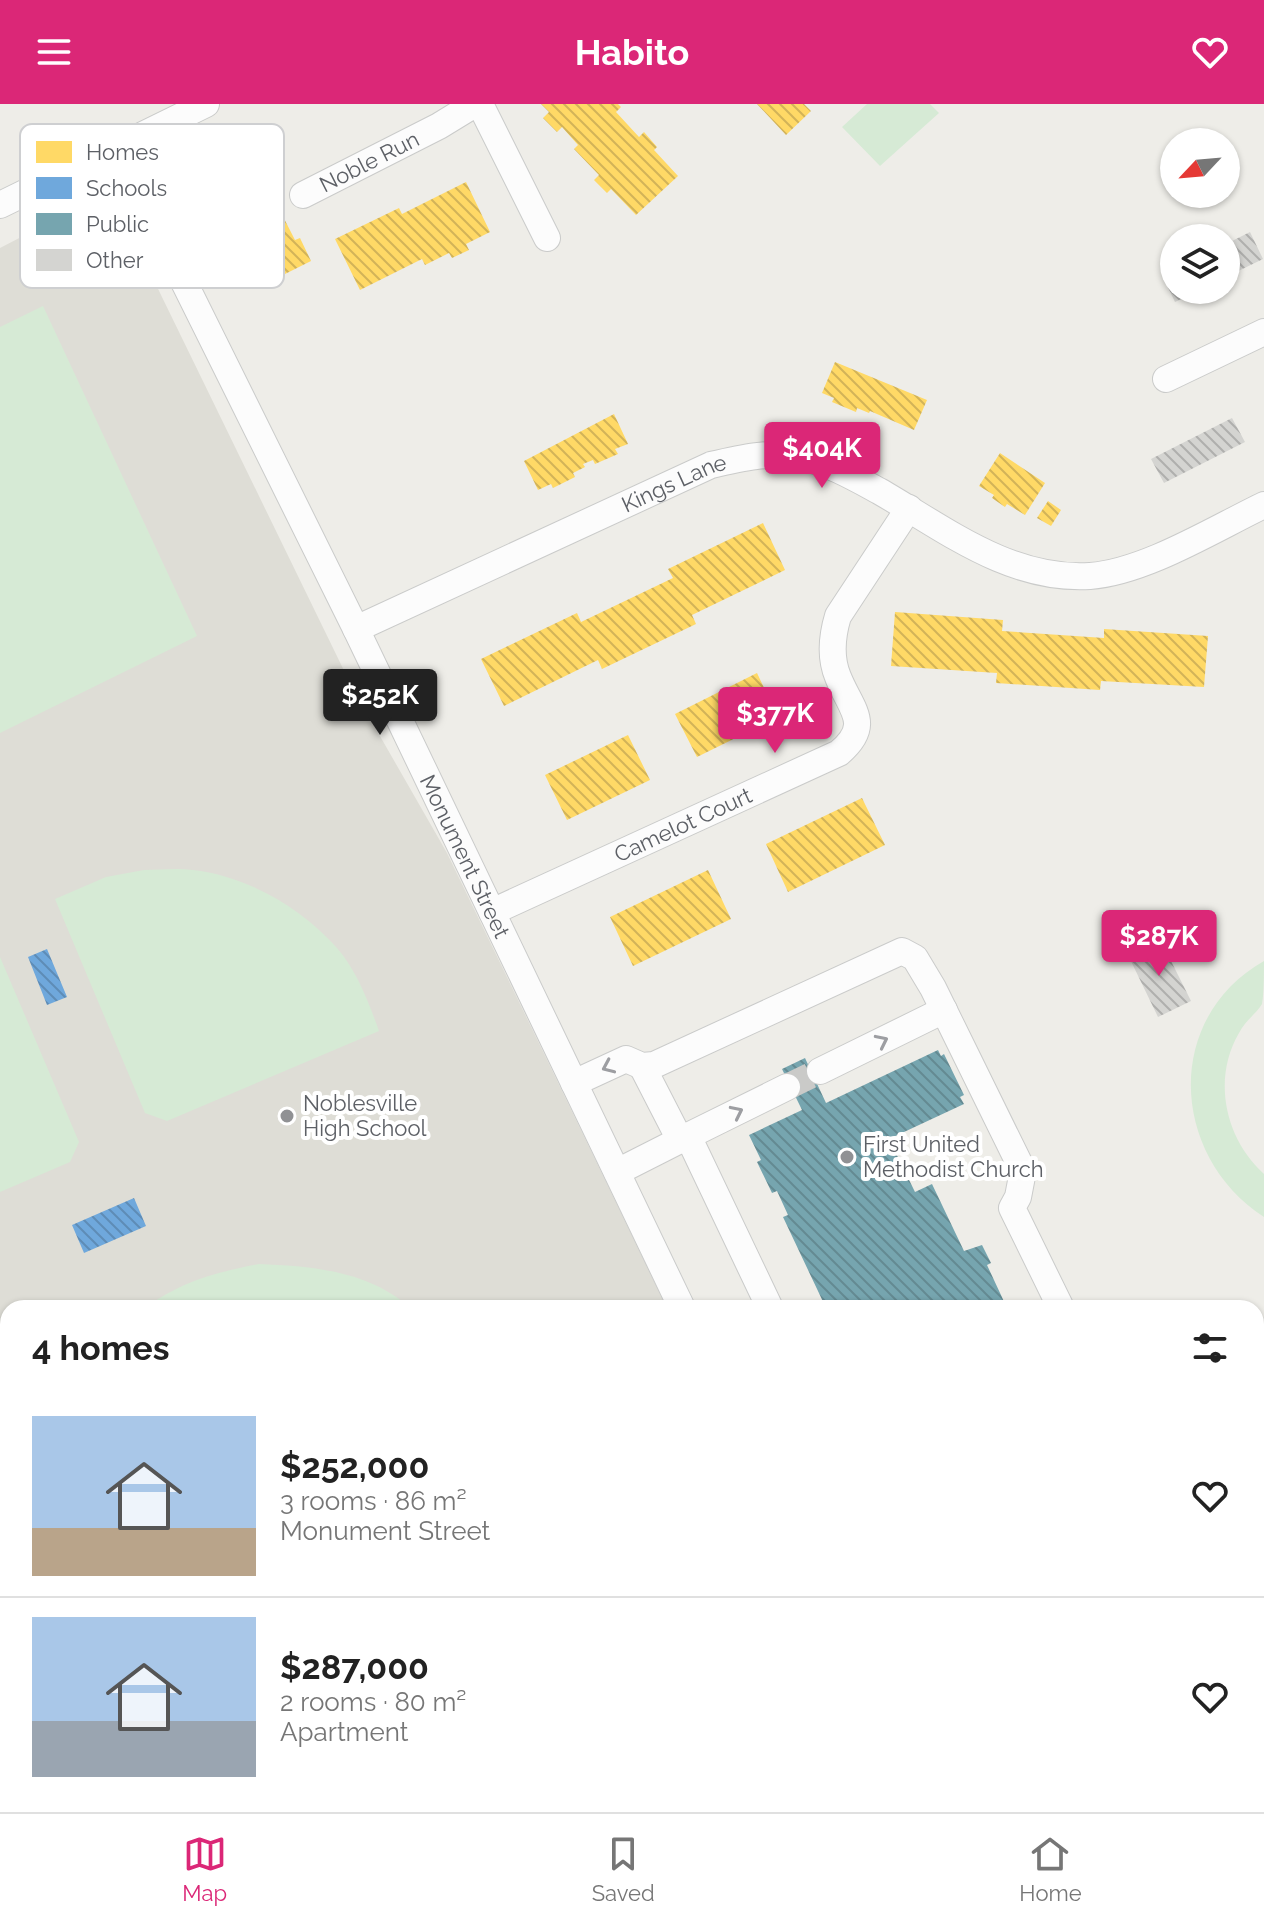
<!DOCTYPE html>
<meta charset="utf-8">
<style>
:root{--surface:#fff;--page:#f2f2f2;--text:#222;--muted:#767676;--line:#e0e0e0;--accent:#db2777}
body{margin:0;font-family:Raleway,sans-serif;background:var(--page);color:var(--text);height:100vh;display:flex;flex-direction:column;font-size:30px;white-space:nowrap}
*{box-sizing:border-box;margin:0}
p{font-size:26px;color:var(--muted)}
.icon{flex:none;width:44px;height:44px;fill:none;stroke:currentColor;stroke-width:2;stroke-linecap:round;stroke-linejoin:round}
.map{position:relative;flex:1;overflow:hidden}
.panel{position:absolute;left:0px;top:1196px;width:1264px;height:512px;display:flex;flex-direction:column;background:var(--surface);border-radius:24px 24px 0 0;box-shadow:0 2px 6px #0004}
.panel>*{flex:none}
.needle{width:52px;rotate:244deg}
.fabs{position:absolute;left:1160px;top:24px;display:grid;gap:16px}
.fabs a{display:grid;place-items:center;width:80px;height:80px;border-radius:50%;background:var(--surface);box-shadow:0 2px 6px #0004;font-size:40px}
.price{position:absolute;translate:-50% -68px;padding:0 18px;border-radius:8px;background:var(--accent);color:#fff;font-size:26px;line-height:52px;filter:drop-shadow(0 2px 4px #0008)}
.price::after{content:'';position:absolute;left:50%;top:48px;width:24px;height:18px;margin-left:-12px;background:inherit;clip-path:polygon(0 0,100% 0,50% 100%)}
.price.selected{background:#222;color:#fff}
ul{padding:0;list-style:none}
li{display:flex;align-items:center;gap:24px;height:200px;padding:0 32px}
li+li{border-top:2px solid var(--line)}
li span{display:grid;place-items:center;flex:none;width:224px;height:160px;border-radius:0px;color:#555}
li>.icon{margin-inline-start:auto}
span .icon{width:96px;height:96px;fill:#fffc;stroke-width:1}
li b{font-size:34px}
h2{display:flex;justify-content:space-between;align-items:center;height:96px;padding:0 32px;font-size:34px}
header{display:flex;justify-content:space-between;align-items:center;height:104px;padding:0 32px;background:var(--accent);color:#fff;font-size:36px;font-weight:700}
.tabs{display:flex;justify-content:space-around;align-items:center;height:112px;border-top:2px solid var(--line);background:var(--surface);font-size:22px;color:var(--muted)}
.tabs a{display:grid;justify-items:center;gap:4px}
.tabs .selected{color:var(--accent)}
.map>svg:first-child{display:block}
.education{fill:#deddd6}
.green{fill:#d6ead5}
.cemetery{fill:url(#cemetery-stones)}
.homes{fill:url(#homes-back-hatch)}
.schools{fill:url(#schools-back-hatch)}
.public{fill:url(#public-back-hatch)}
.building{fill:url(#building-back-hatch)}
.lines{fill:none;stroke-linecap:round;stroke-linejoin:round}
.minor-tunnel{stroke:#cacac8;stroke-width:26;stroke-dasharray:26 13;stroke-linecap:butt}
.minor-casing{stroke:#cacbca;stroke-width:28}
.minor{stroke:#fcfcfc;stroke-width:26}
.oneway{stroke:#9d9ea2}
.poi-dot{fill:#909194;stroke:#fff;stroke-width:3}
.labels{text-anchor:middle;stroke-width:8;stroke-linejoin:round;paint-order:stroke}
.street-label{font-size:22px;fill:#5d6066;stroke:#fff}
.poi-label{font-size:22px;fill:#5d6066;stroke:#fff;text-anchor:start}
.key{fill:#fff;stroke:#cecfd1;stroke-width:2}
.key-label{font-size:22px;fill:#5d6066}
</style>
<header><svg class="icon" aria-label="menu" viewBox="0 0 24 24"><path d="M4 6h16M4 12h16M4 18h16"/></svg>Habito<svg class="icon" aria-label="heart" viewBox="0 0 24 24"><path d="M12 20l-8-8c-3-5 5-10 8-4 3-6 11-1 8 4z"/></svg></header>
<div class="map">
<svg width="1264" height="1708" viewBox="0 0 1264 1708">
<defs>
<pattern id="cemetery-stones" width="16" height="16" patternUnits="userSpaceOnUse" patternTransform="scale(2)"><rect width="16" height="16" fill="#d6ead5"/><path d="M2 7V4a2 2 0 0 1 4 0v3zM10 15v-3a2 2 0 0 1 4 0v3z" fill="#b1c1b1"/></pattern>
<pattern id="homes-back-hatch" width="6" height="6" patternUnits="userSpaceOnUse" patternTransform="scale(2)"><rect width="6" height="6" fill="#ffd966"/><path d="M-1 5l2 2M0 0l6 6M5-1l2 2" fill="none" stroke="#d2b358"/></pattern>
<pattern id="schools-back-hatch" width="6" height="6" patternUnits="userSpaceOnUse" patternTransform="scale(2)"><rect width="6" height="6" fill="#6fa8dc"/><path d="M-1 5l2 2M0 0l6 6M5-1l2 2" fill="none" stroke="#5e8cb6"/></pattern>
<pattern id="public-back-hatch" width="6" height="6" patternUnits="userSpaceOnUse" patternTransform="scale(2)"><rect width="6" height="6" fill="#76a5af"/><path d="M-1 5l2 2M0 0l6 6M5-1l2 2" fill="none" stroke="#648a92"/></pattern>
<pattern id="building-back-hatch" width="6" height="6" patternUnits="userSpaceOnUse" patternTransform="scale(2)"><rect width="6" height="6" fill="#d4d4d1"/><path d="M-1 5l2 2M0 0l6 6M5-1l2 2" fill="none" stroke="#afafad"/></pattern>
</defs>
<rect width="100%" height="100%" fill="#eeede8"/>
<!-- education -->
<path class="education" d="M100,97L123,113L353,585L447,749L667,1204H8V1596L0,1600V144L85,100Z"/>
<!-- green -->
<path class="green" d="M867,0H930L939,9L880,62L842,23Z
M43,202L197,532L0,629V223Z
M144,766C160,766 177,764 193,766C247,772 302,804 337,844C357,867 369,899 379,927L167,1017L145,1009L55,795L106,773Z
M0,853L79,1038L70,1058L0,1088Z
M1264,857C1264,868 1264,891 1262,900C1256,910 1245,917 1239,929C1212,975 1225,1035 1264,1070V1113C1171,1053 1162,915 1264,857Z
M259,1160C311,1162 370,1167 410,1204H144C186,1176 210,1170 259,1160Z
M8,1312V1529L0,1519V1325Z"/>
<!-- cemetery -->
<path class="cemetery" d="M8,1596V1700H882L886,1708H0V1600Z"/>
<!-- homes -->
<path class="homes" d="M541,0H618L621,3L616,8L639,33L644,28L657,43L654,46L678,72L636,111L611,85L607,89L594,76L599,71L574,45L578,41L562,23L557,28L543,14L549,8Z
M757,0H804L811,7L786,31Z
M268,71L279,92L274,95L295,136L300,134L311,157L281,172L271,151L266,153L244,108L248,106L238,85Z
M466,78L490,128L466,140L469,146L452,154L449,149L425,161L422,155L360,186L335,135L399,104L402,110Z
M835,258L927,296L914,326L870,307L869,309L857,304L856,308L832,298L834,294L822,289Z
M614,310L628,340L615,345L618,350L595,360L593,356L583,360L585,363L573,369L575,373L553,384L551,380L538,386L524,357Z
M1000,349L1045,379L1025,411L1007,400L1005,403L992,394L994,391L979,382Z
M1048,397L1061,406L1051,422L1037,414Z
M763,419L785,466L692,511L696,520L602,565L598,556L504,602L481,555L577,509L581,518L673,474L668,465Z
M895,508L1003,516L1002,527L1104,534V525L1208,532L1204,583L1101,577L1100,586L996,579L997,569L891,562Z
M757,569L778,613L697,653L675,610Z
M628,631L650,676L567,716L545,671Z
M862,694L885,741L788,788L766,740Z
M708,766L731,815L633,862L610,813Z
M1264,1426V1478L1256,1462V1430Z
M1256,1640L1264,1658V1670L1259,1672L1264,1689L1256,1693Z
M1159,1700H1210L1193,1708H1163Z"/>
<!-- schools -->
<path class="schools" d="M47,845L67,893L47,901L28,853Z
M134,1094L146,1122L84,1149L72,1121Z"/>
<!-- public -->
<path class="public" d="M938,946L941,952L944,950L964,991L960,993L964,1000L889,1035L915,1088L932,1080L964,1147L982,1141L991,1159L987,1161L1007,1204H826L783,1113L788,1111L777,1087L772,1089L757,1058L761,1056L749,1031L802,1006L782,965L805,954L826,999Z"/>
<!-- building -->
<path class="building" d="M1250,128L1263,155L1226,173V140Z
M1174,165V186H1200L1175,198L1162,171Z
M1232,314L1245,338L1164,379L1151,355Z
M1160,835L1191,897L1158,913L1128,851Z"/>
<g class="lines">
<!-- minor-tunnel -->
<path class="minor-tunnel" d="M787,983L820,967"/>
<!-- minor casing -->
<g class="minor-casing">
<g id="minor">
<path d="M480,0L547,134"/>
<path id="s1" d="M117,43L356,525L682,1204"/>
<path id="s2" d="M303,91L439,22L475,0"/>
<path d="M0,101L206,0"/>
<path d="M1166,275L1264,228"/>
<path id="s3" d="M356,525L711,361C741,354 771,347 801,353C829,359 855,374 879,387C945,425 1010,477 1090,472C1145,468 1214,425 1264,401"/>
<path id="s4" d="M492,808L839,649C873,620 851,606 838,573C830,554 832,532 838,512L909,404"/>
<path d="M642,962L680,1036"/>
<path d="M820,967L944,906"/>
<path d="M574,979L626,955L642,962L654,961L902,847L915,854L933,884L1023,1067L1018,1093L1012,1104L1061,1204"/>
<path d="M688,1032L787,983"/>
<path d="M617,1068L688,1032L770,1204"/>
<path d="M1256,1247L1264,1243"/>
<path d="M1256,1325L1264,1321"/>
<path d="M1256,1566L1264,1562"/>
<path d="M129,1700L132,1708"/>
<path d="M470,1700V1708"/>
<path d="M809,1700L814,1708"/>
<path d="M919,1700L923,1708"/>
<path d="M6,1708L24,1700"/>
<path d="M402,1708V1700"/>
<path d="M661,1708L665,1700"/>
<path d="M963,1708L980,1700"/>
</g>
</g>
<!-- minor -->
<use href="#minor" class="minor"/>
</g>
<!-- one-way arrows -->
<defs><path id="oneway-chevron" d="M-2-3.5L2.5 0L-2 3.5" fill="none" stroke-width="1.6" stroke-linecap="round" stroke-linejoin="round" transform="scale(2)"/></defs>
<g class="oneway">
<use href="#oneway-chevron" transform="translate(882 937) rotate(-26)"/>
<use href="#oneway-chevron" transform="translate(608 963) rotate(156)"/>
<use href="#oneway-chevron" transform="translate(737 1008) rotate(-26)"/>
</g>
<!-- markers -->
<g class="poi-dot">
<circle cx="287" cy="1012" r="8"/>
<circle cx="847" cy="1053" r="8"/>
</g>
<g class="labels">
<!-- street labels -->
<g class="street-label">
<text dy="8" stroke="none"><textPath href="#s2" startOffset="74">Noble Run</textPath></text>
<text dy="8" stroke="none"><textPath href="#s3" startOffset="350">Kings Lane</textPath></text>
<text dy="8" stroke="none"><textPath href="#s4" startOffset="210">Camelot Court</textPath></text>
<text dy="8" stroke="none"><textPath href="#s1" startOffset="790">Monument Street</textPath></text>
</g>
<!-- poi labels -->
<g class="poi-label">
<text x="303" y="1007">Noblesville<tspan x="303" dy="25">High School</tspan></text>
<text x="863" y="1048">First United<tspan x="863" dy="25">Methodist Church</tspan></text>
</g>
</g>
<!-- legend -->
<rect x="20" y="20" width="264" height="164" rx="12" class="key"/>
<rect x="36" y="37" width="36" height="22" fill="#ffd966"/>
<rect x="36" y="73" width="36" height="22" fill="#6fa8dc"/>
<rect x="36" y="109" width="36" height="22" fill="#76a5af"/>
<rect x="36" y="145" width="36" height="22" fill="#d4d4d1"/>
<g class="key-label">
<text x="86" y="56">Homes</text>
<text x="86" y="92">Schools</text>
<text x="86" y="128">Public</text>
<text x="86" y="164">Other</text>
</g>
</svg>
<div class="fabs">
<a><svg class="needle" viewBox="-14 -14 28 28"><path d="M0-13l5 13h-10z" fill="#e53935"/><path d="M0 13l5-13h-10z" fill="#767676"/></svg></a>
<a><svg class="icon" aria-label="layers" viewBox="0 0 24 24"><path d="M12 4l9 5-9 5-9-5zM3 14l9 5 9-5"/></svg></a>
</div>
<b class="price" style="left:822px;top:386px">$404K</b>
<b class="price selected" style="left:380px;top:633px">$252K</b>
<b class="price" style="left:775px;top:651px">$377K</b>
<b class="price" style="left:1159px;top:874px">$287K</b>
<section class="panel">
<h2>4 homes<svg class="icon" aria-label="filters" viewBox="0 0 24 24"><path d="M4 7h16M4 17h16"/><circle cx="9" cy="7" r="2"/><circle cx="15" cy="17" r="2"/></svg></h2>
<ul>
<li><span style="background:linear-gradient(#a9c7e8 70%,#b9a48a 0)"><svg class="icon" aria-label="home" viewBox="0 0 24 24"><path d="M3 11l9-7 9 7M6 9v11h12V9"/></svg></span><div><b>$252,000</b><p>3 rooms · 86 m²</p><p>Monument Street</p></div><svg class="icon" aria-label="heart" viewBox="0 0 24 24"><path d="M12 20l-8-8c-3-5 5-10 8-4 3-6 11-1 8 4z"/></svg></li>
<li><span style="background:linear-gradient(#a9c7e8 65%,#9aa5b1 0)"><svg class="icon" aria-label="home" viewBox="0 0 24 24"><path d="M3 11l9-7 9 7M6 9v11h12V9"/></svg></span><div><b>$287,000</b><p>2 rooms · 80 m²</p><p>Apartment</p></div><svg class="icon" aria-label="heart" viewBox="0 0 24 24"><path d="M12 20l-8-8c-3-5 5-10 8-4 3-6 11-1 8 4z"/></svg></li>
</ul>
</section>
</div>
<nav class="tabs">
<a class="selected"><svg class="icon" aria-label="map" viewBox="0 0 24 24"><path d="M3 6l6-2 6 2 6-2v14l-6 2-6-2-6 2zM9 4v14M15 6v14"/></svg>Map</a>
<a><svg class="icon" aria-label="saved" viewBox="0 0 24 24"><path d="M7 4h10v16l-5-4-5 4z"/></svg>Saved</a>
<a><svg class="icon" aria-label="home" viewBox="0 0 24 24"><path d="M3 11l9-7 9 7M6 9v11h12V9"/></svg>Home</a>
</nav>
